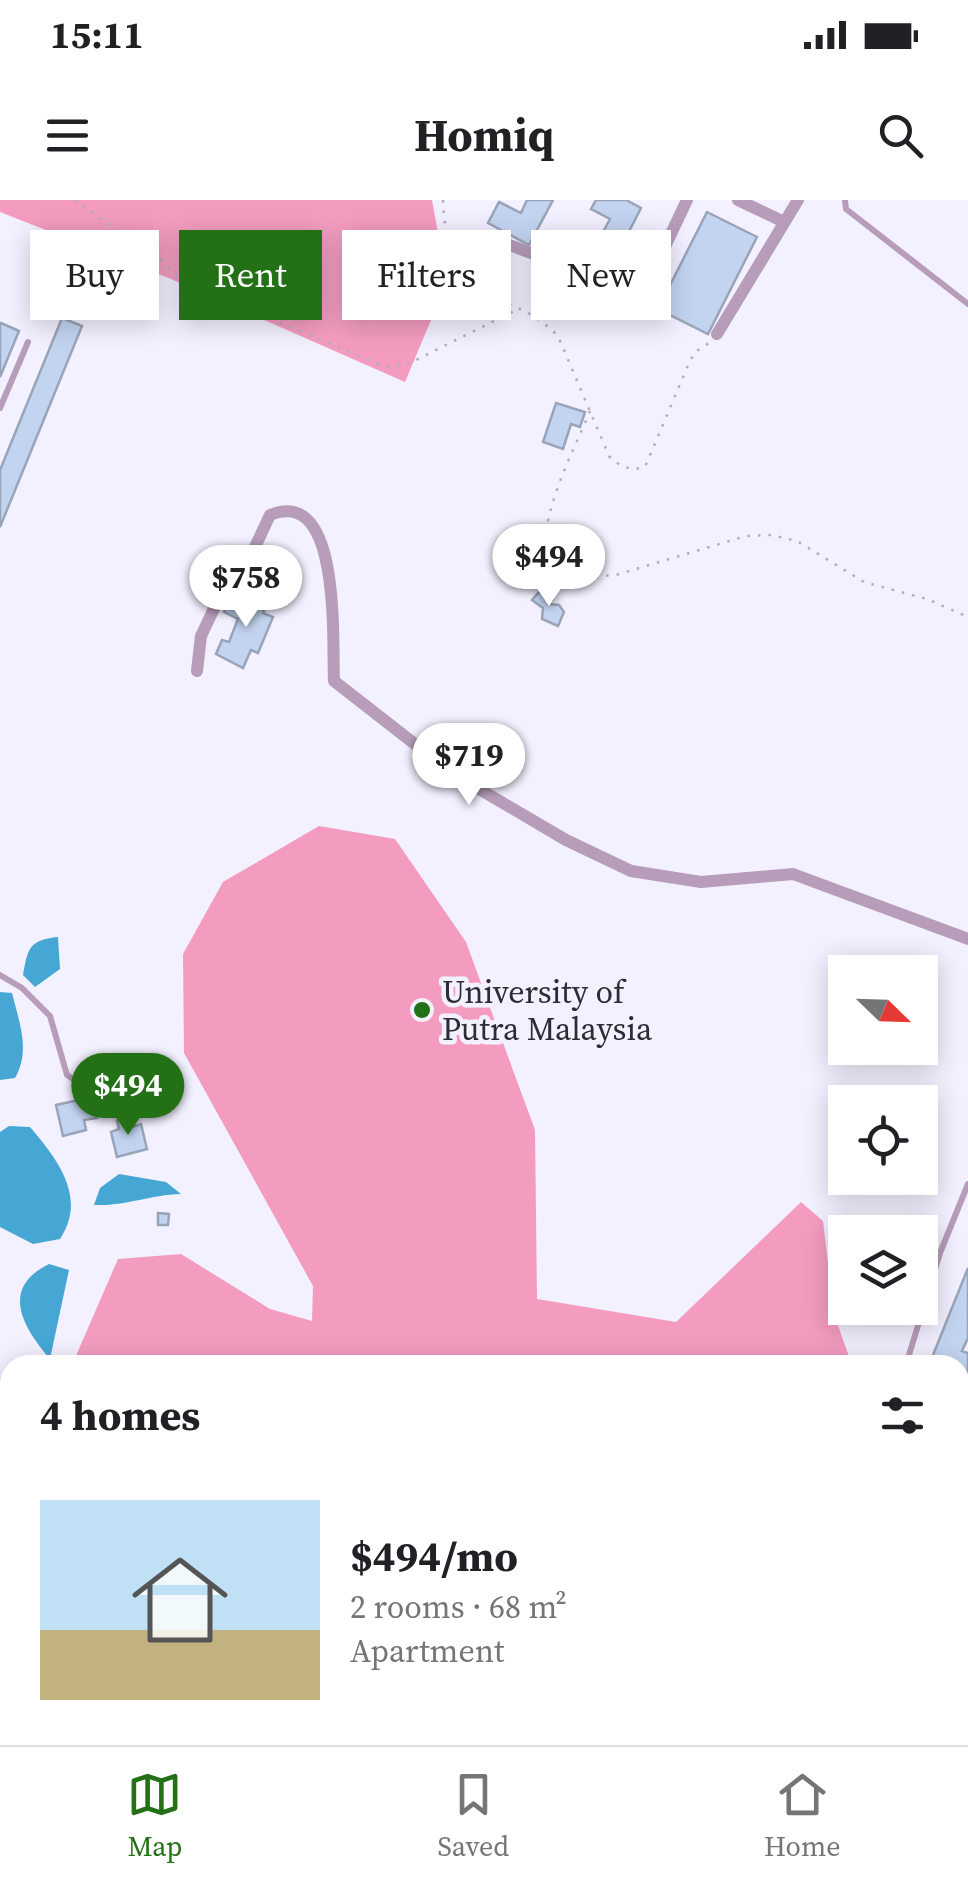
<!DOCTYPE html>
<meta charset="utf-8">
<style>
:root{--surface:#fff;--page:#f2f2f2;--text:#202124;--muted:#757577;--line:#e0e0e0;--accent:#237016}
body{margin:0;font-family:"Source Serif 4",serif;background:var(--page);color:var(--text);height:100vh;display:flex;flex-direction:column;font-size:38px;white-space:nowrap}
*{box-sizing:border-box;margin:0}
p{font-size:32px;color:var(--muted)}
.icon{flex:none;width:55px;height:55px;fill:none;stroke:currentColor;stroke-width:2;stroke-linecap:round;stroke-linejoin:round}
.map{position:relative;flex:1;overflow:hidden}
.details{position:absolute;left:0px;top:1155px;width:970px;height:390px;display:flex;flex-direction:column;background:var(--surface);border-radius:30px 30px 0 0;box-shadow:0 5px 25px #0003}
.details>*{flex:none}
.hud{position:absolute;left:30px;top:30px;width:910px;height:90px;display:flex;gap:20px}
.needle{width:65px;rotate:113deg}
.controls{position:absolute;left:828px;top:755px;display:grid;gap:20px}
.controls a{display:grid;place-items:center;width:110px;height:110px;border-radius:0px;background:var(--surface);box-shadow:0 5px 25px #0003;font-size:50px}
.price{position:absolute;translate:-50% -85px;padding:0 22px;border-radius:35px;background:#fff;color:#222;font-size:32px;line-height:65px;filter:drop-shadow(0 2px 5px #0008)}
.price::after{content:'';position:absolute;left:50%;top:60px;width:30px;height:22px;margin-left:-15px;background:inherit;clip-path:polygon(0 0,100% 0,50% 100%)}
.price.selected{background:var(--accent);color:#fff}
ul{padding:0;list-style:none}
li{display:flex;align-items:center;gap:30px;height:250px;padding:0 40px}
li span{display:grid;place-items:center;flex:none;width:280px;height:200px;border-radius:0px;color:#555}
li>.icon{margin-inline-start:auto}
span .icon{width:120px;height:120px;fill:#fffc;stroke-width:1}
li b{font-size:42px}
h2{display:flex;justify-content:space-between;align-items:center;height:120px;padding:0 40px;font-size:42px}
.chip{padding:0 35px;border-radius:0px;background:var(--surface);box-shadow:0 5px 25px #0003;font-size:35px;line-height:90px}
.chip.selected{background:var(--accent);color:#fff}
.status{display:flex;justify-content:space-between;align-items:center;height:70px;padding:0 50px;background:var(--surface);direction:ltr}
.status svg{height:28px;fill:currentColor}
header{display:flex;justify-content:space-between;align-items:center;height:130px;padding:0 40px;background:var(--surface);font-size:45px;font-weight:700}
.tabs{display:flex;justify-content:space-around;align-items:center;height:140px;border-top:2px solid var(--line);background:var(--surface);font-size:28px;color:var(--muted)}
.tabs a{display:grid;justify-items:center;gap:5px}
.tabs .selected{color:var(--accent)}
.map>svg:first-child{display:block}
.green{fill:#f9d7e3}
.forest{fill:#f39cbf}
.water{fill:#46a7d5}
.building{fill:#c3d4f1;stroke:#9aa4b8;stroke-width:2.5}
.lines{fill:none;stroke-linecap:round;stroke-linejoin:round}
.path{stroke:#b1aebb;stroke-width:2.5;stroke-dasharray:2.5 8;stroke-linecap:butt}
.service{stroke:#b79dba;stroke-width:6}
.minor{stroke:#b79dba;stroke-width:12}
.poi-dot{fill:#237016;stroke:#f3f0ff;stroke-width:4}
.labels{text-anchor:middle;stroke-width:9;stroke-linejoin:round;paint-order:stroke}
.poi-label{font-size:32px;fill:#2d2b34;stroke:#f3f0ff;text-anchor:start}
</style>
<div class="status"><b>15:11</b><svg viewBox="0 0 49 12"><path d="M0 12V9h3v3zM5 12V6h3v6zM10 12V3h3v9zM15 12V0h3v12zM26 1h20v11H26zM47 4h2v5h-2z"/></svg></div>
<header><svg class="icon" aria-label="menu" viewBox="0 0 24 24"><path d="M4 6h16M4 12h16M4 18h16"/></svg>Homiq<svg class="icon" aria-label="search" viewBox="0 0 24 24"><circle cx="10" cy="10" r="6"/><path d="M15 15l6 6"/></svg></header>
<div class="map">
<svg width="968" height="1545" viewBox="0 0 968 1545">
<rect width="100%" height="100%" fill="#f3f0ff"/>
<!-- green -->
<path class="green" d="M274,1535H607L603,1545H269Z
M616,1535H877L900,1545H614Z"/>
<!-- forest -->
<path class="forest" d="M0,0H432L447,82L405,182L171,79L0,12Z
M319,626L395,639L466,742L535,930L537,1099L676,1122L801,1002L823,1021L834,1114L852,1165H72L118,1059L181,1054L270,1109L312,1121L313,1086L184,853L183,754L223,682Z
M0,1228L10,1234V1535H274L269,1545H0Z
M960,1250L968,1254V1410L960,1409Z"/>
<!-- water -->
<path class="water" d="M58,737L60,769L35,787L23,775C28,748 29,740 58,737Z
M0,792L12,793C19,822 31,850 15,878L0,880Z
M9,926L30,927C59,961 87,998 60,1039L33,1044L0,1027V932Z
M119,974L166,982L181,994C148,995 128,1006 94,1005L100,988Z
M49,1064L69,1070L50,1159C22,1126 0,1088 49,1064Z"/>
<!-- building -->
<path class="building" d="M527,0H553L529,45L488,23L499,2L521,13Z
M596,0H626L641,8L606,76L564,54L575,32L597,43L610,19L591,9Z
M707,12L757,37L708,134L658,109Z
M62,118L82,126L0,327V270Z
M1,123L19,131L0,177V124Z
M556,203L585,212L580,227L571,224L563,249L543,242Z
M522,333L542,345L523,376L503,364Z
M541,390L553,399L549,404L559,405L564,412L558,426L542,419L543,408L532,400Z
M251,393L268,401L263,413L273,417L258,453L251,450L243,468L216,454L222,440L229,442L238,419L224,412L228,402L244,408Z
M83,899L85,907L94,905L97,918L84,920L86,930L63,936L56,905Z
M129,918L132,927L141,924L147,949L117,957L111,932L119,929L117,921Z
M158,1013L169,1014L168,1025H158Z
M968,1068V1138L962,1151L968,1153V1221L960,1218V1165H929Z"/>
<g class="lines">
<!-- path -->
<path class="path" d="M74,0L159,58L185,83L386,167L408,164L514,111
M443,0C450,130 497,74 558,136L609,256C620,267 630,271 645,267L689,163L695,152L709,143
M590,211C571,258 534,322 548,374L557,379L616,375L746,336L771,335L797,341L864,382L927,399L968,417"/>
<!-- service -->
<path class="service" d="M845,0L846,9L968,104
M0,208L28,142
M0,775L22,788L50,816L67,875L122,911
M906,1165L940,1053L968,984
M960,1234L968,1237
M960,1417L968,1418
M889,1535L912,1545
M462,1545L472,1535
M498,1545V1535
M795,1545L801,1535"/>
<!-- minor -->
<path class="minor" d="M738,0L782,21
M507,44L637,93L645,89L687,0
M717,134L798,0
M197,471L201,436L219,398L239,381L270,315C342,285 332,441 334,481L452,573L566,640L631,671L701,682L793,674L968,739"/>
</g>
<!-- markers -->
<circle class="poi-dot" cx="422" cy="810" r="10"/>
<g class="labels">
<!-- poi labels -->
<g class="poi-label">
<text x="442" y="803">University of<tspan x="442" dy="37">Putra Malaysia</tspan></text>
</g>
</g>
</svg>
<div class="controls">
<a><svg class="needle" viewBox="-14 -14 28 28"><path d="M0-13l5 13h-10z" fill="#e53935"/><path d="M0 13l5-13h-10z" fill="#757577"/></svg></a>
<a><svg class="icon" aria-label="locate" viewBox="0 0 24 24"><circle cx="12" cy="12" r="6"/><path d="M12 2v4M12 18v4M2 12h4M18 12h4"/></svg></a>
<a><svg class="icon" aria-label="layers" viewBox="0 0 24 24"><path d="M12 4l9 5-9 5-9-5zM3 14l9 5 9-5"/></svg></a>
</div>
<b class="price" style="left:549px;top:409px">$494</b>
<b class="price" style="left:246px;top:430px">$758</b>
<b class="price" style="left:469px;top:608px">$719</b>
<b class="price selected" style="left:128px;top:938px">$494</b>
<div class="hud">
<a class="chip">Buy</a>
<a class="chip selected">Rent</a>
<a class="chip">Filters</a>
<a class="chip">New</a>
</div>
<section class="details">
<h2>4 homes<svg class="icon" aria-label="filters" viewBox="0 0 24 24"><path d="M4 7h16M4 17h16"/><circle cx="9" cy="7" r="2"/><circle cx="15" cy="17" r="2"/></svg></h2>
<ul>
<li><span style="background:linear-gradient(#bfe0f5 65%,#c2b280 0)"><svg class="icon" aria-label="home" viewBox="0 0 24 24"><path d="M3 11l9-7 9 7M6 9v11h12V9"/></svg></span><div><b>$494/mo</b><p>2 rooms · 68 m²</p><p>Apartment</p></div></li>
</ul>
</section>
</div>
<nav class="tabs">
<a class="selected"><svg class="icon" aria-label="map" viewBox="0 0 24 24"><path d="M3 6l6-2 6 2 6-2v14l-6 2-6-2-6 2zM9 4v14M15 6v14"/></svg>Map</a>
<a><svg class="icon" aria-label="saved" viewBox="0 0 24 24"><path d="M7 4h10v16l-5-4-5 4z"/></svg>Saved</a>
<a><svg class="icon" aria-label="home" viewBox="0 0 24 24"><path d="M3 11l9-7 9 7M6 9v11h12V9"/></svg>Home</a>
</nav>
